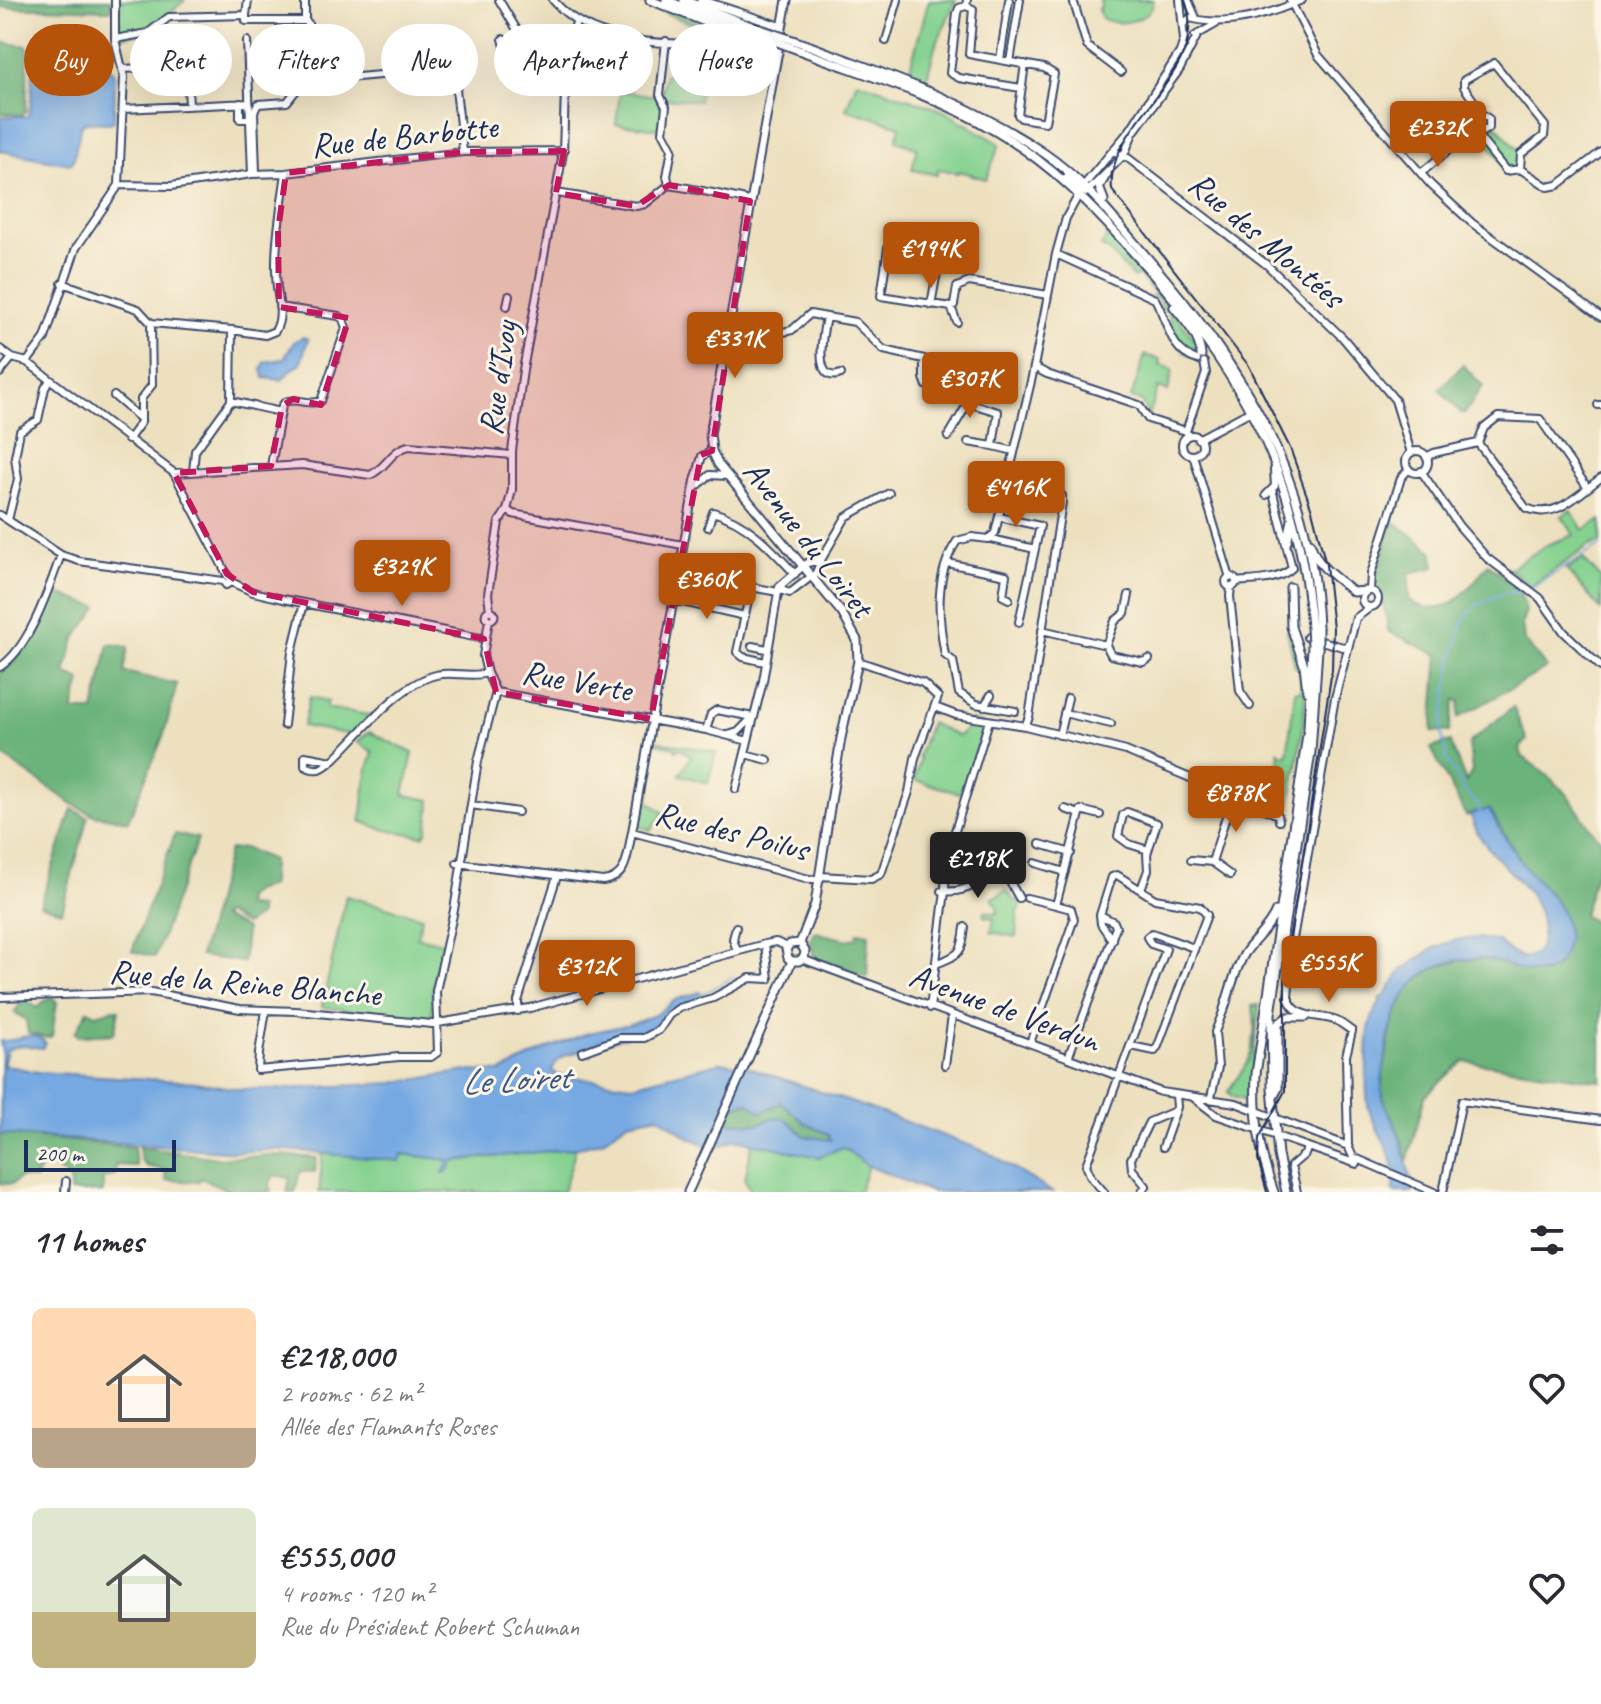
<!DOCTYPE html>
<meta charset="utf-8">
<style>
:root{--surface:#fff;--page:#f7f7f7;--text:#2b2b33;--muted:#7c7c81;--accent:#b45309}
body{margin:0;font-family:Caveat,sans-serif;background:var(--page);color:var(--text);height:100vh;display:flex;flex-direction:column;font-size:30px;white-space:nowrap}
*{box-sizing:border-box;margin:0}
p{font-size:26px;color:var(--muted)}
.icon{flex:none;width:44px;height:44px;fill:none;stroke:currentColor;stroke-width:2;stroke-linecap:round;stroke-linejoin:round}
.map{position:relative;height:1192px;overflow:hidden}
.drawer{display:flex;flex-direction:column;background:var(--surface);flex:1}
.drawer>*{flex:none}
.banner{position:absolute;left:24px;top:24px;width:800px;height:72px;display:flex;gap:16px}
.scale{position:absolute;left:24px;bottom:20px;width:152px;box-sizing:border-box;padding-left:8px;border:4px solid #1b2f5e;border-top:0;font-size:22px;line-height:28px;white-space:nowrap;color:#1b2f5e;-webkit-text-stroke:6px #fcf5e5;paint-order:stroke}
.price{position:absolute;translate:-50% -68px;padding:0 18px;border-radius:8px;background:var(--accent);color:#fff;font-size:26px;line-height:52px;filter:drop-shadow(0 2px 4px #0008)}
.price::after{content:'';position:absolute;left:50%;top:48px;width:24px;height:18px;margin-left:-12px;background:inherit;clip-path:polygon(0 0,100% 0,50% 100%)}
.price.selected{background:#222;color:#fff}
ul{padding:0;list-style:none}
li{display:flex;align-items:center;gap:24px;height:200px;padding:0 32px}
li span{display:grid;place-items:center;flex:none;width:224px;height:160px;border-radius:12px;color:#555}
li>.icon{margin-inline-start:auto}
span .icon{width:96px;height:96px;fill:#fffc;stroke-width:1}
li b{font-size:34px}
h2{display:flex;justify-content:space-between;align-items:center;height:96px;padding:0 32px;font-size:34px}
.chip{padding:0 28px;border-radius:36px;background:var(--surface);box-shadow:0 8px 32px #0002;font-size:28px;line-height:72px}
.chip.selected{background:var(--accent);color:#fff}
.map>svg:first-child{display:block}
.green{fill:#84d190;stroke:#508077;stroke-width:2}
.forest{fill:#6bb37a;stroke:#43716c;stroke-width:2}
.water{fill:#76a9e2;stroke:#486ca0;stroke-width:2;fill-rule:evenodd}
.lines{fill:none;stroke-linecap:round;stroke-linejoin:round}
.stream{stroke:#76a9e2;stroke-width:2}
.minor-casing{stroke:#3a4a6d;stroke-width:10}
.major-casing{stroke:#3a4a6d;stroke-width:11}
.minor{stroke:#fff;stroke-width:6}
.major{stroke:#fff;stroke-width:7}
.tram{stroke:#1b2f5e;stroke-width:2}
.major-bridge-casing{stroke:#3a4a6d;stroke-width:11;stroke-linecap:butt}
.major-bridge{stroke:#fff;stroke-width:7}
.marked{fill:#c2185b;fill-opacity:0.2;stroke:#c2185b;stroke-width:6;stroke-dasharray:16 10;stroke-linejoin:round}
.labels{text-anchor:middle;stroke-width:6;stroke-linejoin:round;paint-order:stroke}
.street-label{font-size:34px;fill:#1b2f5e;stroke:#fcf5e5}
.water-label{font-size:36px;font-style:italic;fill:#365486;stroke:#fcf5e5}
</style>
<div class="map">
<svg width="1601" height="1192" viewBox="0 0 1601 1192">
<rect width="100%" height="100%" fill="#fcf5e5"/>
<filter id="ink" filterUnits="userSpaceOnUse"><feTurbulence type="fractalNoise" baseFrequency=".0125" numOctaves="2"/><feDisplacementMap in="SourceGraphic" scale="16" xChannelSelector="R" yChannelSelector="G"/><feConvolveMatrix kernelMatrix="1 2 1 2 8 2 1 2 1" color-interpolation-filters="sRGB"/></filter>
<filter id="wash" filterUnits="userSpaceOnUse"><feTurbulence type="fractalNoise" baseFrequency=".006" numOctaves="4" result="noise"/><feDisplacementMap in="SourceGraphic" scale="32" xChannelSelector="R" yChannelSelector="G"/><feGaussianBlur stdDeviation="1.8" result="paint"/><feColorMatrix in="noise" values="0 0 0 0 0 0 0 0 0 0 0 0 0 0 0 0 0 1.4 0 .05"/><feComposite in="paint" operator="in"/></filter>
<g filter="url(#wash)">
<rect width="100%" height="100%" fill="#ede0bf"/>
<!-- green -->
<path class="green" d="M118,0H185L148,32L119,37Z
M634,0H645L741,40L694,39V25Z
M929,0H956L935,47L926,81L908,75Z
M1100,0H1154C1152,21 1117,28 1102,18L1098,9L1101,7Z
M670,61L685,64V73L701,75L699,101L664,98L662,95L665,74H669Z
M857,81L942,110L1000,144L986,179L959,171L958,173L938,169L937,175L912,170L917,148L896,141L900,126L846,109Z
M620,91L657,96L663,108L661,129L616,124Z
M1496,125L1520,153L1518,164L1514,168L1505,166L1485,140V134Z
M1109,232L1197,343L1198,352L1192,355L1184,352L1187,350L1176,335L1167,309L1163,310L1159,299L1151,296L1154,293L1139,275L1134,278L1108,250L1101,247Z
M1145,355L1161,360L1160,365L1173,369L1168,391L1158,388L1149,416L1141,401L1131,398Z
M1571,510L1583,530L1601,520V542L1589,546L1531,586L1509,569L1549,544L1574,535L1562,516Z
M1583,559L1601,579V610L1566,569Z
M1290,630C1320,686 1297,757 1288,816L1279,813L1282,780L1278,750L1280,754L1287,755L1295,691L1301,690L1299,667H1295L1287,631Z
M310,697L328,701L326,708L374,716L351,735L303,726Z
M970,720L982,723L984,726L963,794L914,780L920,759L918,757L930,723L959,736L966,729Z
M369,732L413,753L404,795L431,800L427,832L423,836L381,829L361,821L367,772L373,752L357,742Z
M655,740L716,752L708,783L680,775L691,756L679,748L676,751L674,747L655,743Z
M644,784L652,786L648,801L664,813L651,830L636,826Z
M1007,890L1014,901L1023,900L1018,912L1016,937L991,932L994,918L984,916L985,911L997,913L998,908L992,898Z
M346,896L422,917L417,937L443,943L432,990V1015L425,1020L322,1007Z
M1259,1005L1250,1092L1243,1100L1233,1097L1228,1092C1234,1080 1245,1070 1249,1058C1254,1044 1257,1020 1252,1006Z
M752,1143L819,1157L843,1147L868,1166L859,1192H752L745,1180Z
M576,1148L563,1192H319L323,1153L400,1161L402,1154L449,1160L451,1166L452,1161Z"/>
<!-- forest -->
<path class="forest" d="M0,0H111V10L0,7Z
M0,42L28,46L26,111L22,115L0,113Z
M1463,365L1483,386L1465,413H1461L1439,389Z
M1391,519L1432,551L1435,567L1409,573V599C1444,626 1469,589 1488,564L1519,589L1526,611L1522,623L1524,640L1547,668L1458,718L1460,701L1455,700L1449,732L1432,731L1438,655L1388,631C1386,616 1386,599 1373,589Z
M52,592L98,607L75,639L65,673L81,680L73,711H94L109,644L128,647L124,672L177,684L164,734L128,821L94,815L74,805L0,754V672C22,663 44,614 52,592Z
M1513,707L1527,740L1520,748L1522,756C1539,769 1557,782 1570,799C1581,813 1588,828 1601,840V856L1583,915L1601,926V1081L1463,1061L1425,1096L1407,1162C1404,1153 1402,1142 1399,1133C1393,1119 1385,1109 1382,1093C1381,1082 1384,1068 1386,1057C1394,997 1415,960 1481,959C1503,959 1523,973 1546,973L1554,899L1524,866L1489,809L1466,816L1431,748L1450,742L1466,782L1472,771L1469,743Z
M72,809L88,817L62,911L40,905Z
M175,834L198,838L155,957L132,951Z
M244,848L272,860L271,886L254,891L246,898L245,906L259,907V916L245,925L226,914L221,917L246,929L243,962L200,956L229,850Z
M815,932L847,940L856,938L858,932L869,934L867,977L814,958L810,939Z
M53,998L57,1002L52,1036L47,1038L28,1033L26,1020L14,1012L22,1002L28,1001L37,1008L44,1001Z
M115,1009L119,1010L114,1034L79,1036L75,1033L88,1010L96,1014Z
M749,1102L773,1108L781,1102L805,1123L828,1134L831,1140L805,1136L787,1120L759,1124L727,1122L732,1108Z
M0,1134L134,1147L136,1166L116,1165L115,1176L103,1178V1192H70V1179L48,1163L42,1165L35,1179L20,1178L12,1184L0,1183Z
M139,1147L218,1158L278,1155L317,1158L315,1172L300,1171L295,1192H287L290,1178L274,1175L270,1183L271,1192H223L228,1190L201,1178L198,1182L166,1180L165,1170L146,1166L141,1160Z"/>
<!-- water -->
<path class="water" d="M62,51C84,53 100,56 115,73L114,121L109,123L86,122L81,125L73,162L70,164L0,151V117L28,116C38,88 19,56 62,51Z
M303,337L308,339L300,365L291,370L282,380L264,378L262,369L265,362L284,359L294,342Z
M1489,809C1499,829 1511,848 1524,866C1540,885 1565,904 1567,931C1569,945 1561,968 1547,972C1525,979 1503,959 1482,959C1418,957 1394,997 1386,1054C1385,1066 1381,1079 1382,1090C1383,1108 1394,1120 1399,1135C1405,1153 1409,1171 1413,1189L1412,1192H1393C1402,1163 1378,1136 1369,1110C1365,1098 1367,1044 1369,1030C1370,1019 1375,1010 1381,1001L1379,999L1385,996L1402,970L1434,948L1456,940L1477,938L1498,941L1513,954L1525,958C1537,954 1542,947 1542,935C1543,889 1502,871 1480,837C1476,831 1474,822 1470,814Z
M700,992L702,998L681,1005L667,1015L654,1031L643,1036L630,1035L567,1055L558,1060L552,1070L557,1075L632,1085L722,1062L751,1068L868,1108L987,1152L1052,1192H931L868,1166L843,1147L819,1157L735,1139L714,1149L688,1137L658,1116L628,1122L602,1141L577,1148L453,1161L447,1172L443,1173L449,1160L402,1154L400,1161L276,1149L237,1152L0,1134L2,1051L0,1041C18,1042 30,1028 46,1043L43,1048C30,1048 20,1042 7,1050L3,1065L38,1072L195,1082L238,1089H284L393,1083L467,1071L501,1072L544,1050L585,1034L635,1023L657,1014L675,1000ZM748,1102L762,1113L781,1102L805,1123L828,1134L831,1140L805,1136L787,1120L774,1117L759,1124L727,1122L732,1108Z"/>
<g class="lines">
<!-- stream -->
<path class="stream" d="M1531,588L1601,545
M1480,814L1479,806L1465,791L1447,760L1441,731L1453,657L1464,619L1477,605L1503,593L1525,591
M699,996L733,977"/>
</g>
</g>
<g filter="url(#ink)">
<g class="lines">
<!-- minor casing -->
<g class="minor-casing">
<path id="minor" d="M115,0V39L124,77L119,185
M499,0L520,35L572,32
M553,0C598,54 685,41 748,45
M967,0L966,6L959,8L957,13L950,73L959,78L1021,88
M1073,0L1087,46L1121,72
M1188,0L1196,18
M1290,0L1318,55L1431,185L1472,223L1601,317
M966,6L973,9L969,54L1044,68L1054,74L1045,122L1021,118L1018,115L1025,64
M246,15V21H305V0
M305,21L308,23L309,36
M1183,24L1190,18C1226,28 1268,15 1302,0
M453,32L458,83L456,89L463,152
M1195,36L1216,24
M115,39L148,33L169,17L246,15L248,0
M503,39L507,54L518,53L520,35
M247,41L252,174
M666,41L660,95L666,107L663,132L672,149L667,176L669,185
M886,41L898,0
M518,53L525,57V63
M1000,60L1009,0
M1010,62L1020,0
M629,68L634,39
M122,69L187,66L189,106
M240,103V119H250
M123,109L249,103
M1473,130V120L1480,110L1464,87V80L1494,63L1545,126L1544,136L1521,154L1520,169
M1473,130L1506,171L1520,169L1548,187L1558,185L1601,152
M1478,134L1489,128V119L1479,112
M1114,151L1128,158L1267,265L1343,338L1395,400L1411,453
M256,173L254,112L258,104L287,102L303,82L457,68
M1421,173L1473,130
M119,185L171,186L252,174L286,173L463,152L564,151
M556,193L636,206L645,204L669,185C697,189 722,195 750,201
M1086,193L1124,155L1133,133L1180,69L1198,34
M1056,254L1155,299C1169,322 1168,350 1197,360
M961,264V259L892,246L888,248L881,296L951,307L954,305L957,287L969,282L1048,295
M62,283L138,309L151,323L232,330
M931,305L940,255
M507,306L509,296
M951,307L957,322
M826,317C823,332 812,385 841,374
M729,322L783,332L792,330L810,314L855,322L884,350L924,359V378L927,386L959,391L968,403L998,412L993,446L1014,451
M0,349L12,358L27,362L174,473L302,465L370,475C387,468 390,450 409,446L512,455
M27,362L45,338L76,248L119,185
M1034,367L1047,374L1139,405L1148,419L1186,431
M0,373L12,358
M114,396L141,419
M231,401L281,412
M1598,405H1601
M1182 445a10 10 0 1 1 20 0a10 10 0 1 1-20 0Z
M1188,436L1186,431L1206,373L1204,362
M948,437L968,403
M1198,439L1251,411
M128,440L141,422V399L152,385L151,323
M968,442L993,446
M1478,443L1484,428L1498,417L1540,419L1587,487
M1406 462a11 11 0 1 1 22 0a11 11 0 1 1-22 0Z
M1193,455L1230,578
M1426,457L1434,453L1478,443L1526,508C1556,521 1578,494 1601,478
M271,466L282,406L285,402C297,397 309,406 321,401L346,328L343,319L339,316L279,307
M1421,471L1459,526L1487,558L1540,598L1564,632L1601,667
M193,472L195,451L231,401L232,330L265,335L275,331C283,318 279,303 277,288C273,250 281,210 286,173
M174,473L231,582
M1007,480L1012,487L1062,496V502L1029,717L1025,726
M695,488L710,475L728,476
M1266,495L1275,486L1274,470
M507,510L513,514L683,545
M0,515L61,555L79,561L223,581L226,585L231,582L253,592L283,599L485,639
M999,517L1040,526L1019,622
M8,520L18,479L15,457L20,431L38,420L45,388L50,380
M708,527L713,512C748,522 771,548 795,574
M991,539L1035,549
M821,560L846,517L889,493
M947,563L1006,575L1003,596L1009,599
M1226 582a5 5 0 1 1 10 0a5 5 0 1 1-10 0Z
M1236,582C1254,580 1279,581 1292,568L1272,489
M781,585L783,591L790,593L812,576
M1231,587L1230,596L1240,691L1250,706
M1370,590L1371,574L1401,478L1409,469
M1362 599a8 8 0 1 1 16 0a8 8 0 1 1-16 0Z
M674,600L745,616
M1368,609L1356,618L1335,698L1293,939L1288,997C1296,1020 1316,1014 1334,1020C1341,1022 1347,1028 1352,1031L1346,1056L1348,1146L1353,1157L1434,1192
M485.5 615a4.5 4.5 0 1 1 9 0a4.5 4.5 0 1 1-9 0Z
M490,611L488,594L499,522L507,510L512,490V451L523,370L563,153L566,57L576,22
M1042,630L1106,645L1115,621L1125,613L1129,595
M1307,637L1343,647L1349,645
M1106,645L1111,655L1143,662L1149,659
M752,646L767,649
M765,662L743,657L737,652L751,587L778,592
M0,667C30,648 49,587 61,555
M496,692L706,730L748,741
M984,706L991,695
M935,707L956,715L1025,726L1126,751L1278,815L1279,821
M1015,711L976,704L959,693L953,661L945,655C938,618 934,575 957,541L972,537L988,539L995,533L1032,377L1056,254L1066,218L1084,185L1130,130L1180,52L1184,40L1180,0
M1064,713L1111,724
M284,725L292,652L304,603
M706,730L711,714L717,710L753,717L738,732L728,735
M1059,735L1068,698
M745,754L768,760
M332,761L305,756V766C318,773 324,768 334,759C361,733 399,684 436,675C453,671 470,678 487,673
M736,789L763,681L779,587L807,563L821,560L814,578
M471,805L518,812
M1065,809L1080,814
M632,832L809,879H820
M1040,844L1071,853
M1191,860L1212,862L1230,875
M1212,862L1232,797
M457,863L603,881C629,878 627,853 632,832L695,481L702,456L712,451
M1035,863L1065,872
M820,876L871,879L881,874L909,792L915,758L938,697L923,683L858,661
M1141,889L1148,870L1147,854L1157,823L1127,812L1123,815L1118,836L1129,844L1148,850
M942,891C964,894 980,882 999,871L1005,873L1019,898
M1027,898L1056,905
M1100,915L1101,924L1112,940
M736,927L733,939L737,951
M802,959L1161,1092L1236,1103L1348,1146
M936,964C961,954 962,953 965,927
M0,997L151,992L240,1009L296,1011L432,1024L530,1008L765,944L776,942L788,947
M930,1008L945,891L946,860L989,721
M266,1010L259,1053L258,1070L399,1057H431L438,1052L436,991L454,910L478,761L496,692L487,673L483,656L489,620
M518,1011V1001L557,876
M1030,1043L1074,919L1071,909L1056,905L1081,810L1100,815
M582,1052L620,1038H644L659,1030L669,1015L679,1008L713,998L750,978L769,979L765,944
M1068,1058L1116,927L1114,922L1100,915L1112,877L1117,875L1155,899L1200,907L1207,915L1158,1046L1155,1051L1131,1046
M945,1065L952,1016
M1211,1097L1218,1067L1215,1032L1224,1009
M1194,1098L1216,1115L1357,1164
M1163,1147L1177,1107L1176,1095
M65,1192L66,1181
M1104,1192L1091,1177L1086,1165L1166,949L1151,944L1147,937L1152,933L1194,948
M1142,1192L1146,1186L1132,1169L1131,1159L1149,1122L1175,1111
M1297,1192L1291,1166L1305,1154L1308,1147
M1443,1192L1462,1101L1601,1120"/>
</g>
<!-- major casing -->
<g class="major-casing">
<path id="major" d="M650,0L742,37L748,45L778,53
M666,0L745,30
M684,0L746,24
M701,0L782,27
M787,0L710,434L712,451L718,464L842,613L857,640L858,661L841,738L815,904L800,943
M807,45C888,75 971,103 1044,153C1085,181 1113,218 1146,256C1242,367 1312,475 1318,627
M804,52C868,76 937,96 995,131C1049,162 1091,205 1132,251C1238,368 1298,467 1311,627
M1067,178L1082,191H1089
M1104,200L1099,187L1107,174
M1174,307C1185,321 1200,337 1201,355
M1287,542L1292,520
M1310,542C1318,569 1333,574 1353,592L1366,591
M1290,587L1291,627L1304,665L1307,691
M792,961L788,958L786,949L790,944L800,943
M792,961H799L804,957L805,951L800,943
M1224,1009C1230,991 1235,969 1245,953C1255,938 1269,929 1276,911
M1274,1096L1278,1088V1024L1287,1017H1306
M688,1192L792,961
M1274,1192C1259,1152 1254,1116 1256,1074L1308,728L1312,646
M1286,1192L1278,1155L1272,1088L1271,1014L1311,752L1318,649"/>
</g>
<!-- minor -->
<use href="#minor" class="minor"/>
<!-- major -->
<use href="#major" class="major"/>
<!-- tram -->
<path class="tram" d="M1185,0C1212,75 1105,121 1112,190L1249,366L1290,448L1312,510L1326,565L1333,628L1332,670L1285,971V1091L1259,1138L1258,1160L1267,1192"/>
<!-- major-bridge casing -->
<g class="major-bridge-casing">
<path id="major-bridge" d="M746,24L807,45
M745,30L804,52
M1311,627L1312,646
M1318,627V649"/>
</g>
<!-- major-bridge -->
<use href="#major-bridge" class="major-bridge"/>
</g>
</g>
<!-- marked area -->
<path class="marked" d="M564,151L556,193L636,206L669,185L750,201L712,451L701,455L651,719L496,692L484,639L253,592L227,574L174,473L271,466L282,406L293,399L321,405L349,318L279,307L278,230L286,173L463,152Z"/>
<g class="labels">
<!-- street labels -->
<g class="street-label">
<text transform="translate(404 135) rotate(-6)" y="12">Rue de Barbotte</text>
<text transform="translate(1267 239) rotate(40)" y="12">Rue des Montées</text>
<text transform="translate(497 378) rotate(-82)" y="12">Rue d'Ivoy</text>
<text transform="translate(809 538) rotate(52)" y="12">Avenue du Loiret</text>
<text transform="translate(577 680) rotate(10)" y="12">Rue Verte</text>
<text transform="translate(732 830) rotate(14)" y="12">Rue des Poilus</text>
<text transform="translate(245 982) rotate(5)" y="12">Rue de la Reine Blanche</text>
<text transform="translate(1005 1007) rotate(20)" y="12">Avenue de Verdun</text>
</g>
<!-- water labels -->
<g class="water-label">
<text transform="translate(515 1078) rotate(-3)" y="13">Le Loiret</text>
</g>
</g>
</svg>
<div class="scale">200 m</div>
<b class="price" style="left:1438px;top:169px">€232K</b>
<b class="price" style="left:931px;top:290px">€194K</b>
<b class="price" style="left:735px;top:380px">€331K</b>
<b class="price" style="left:970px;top:420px">€307K</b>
<b class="price" style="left:1016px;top:529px">€416K</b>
<b class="price" style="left:402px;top:608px">€329K</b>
<b class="price" style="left:707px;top:621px">€360K</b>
<b class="price" style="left:1236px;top:834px">€878K</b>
<b class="price selected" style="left:978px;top:900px">€218K</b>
<b class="price" style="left:1329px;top:1004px">€555K</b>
<b class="price" style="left:587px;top:1008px">€312K</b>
<div class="banner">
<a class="chip selected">Buy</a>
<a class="chip">Rent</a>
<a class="chip">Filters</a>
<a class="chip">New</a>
<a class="chip">Apartment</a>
<a class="chip">House</a>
</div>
</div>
<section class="drawer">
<h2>11 homes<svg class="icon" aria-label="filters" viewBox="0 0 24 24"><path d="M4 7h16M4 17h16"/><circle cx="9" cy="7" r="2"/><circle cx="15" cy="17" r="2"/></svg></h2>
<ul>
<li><span style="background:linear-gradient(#ffd9b3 75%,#b9a48a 0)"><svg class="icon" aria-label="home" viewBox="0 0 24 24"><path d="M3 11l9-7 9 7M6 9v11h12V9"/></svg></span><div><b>€218,000</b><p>2 rooms · 62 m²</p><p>Allée des Flamants Roses</p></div><svg class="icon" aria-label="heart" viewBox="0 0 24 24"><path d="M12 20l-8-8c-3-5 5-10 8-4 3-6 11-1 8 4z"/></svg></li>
<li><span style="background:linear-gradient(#dfe7d0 65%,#c2b280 0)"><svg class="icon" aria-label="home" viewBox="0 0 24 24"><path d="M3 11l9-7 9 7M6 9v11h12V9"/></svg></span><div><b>€555,000</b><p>4 rooms · 120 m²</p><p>Rue du Président Robert Schuman</p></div><svg class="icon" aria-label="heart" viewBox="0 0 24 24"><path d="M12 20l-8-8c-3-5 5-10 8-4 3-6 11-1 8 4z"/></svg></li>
</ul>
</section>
